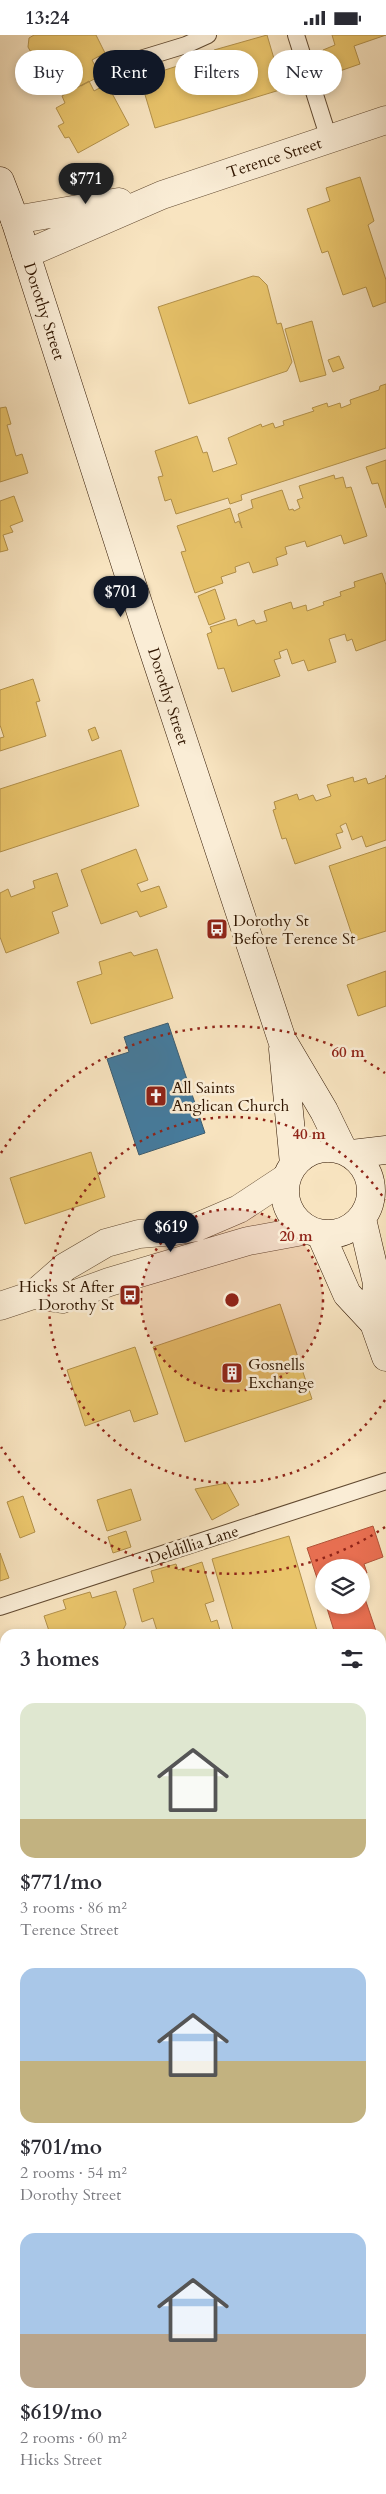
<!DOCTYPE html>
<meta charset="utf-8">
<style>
:root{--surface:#fff;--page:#f7f7f7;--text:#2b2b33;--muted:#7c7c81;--accent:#111827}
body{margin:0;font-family:Cardo,serif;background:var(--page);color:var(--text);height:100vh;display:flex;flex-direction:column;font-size:19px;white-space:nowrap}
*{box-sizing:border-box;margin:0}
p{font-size:16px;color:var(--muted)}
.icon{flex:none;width:28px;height:28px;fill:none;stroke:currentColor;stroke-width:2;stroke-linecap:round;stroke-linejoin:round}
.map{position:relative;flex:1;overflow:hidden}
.details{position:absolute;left:0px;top:1594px;width:386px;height:866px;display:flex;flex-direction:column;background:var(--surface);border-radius:15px 15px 0 0;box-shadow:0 2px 8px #0003}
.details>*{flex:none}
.banner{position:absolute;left:15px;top:15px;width:356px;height:45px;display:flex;gap:10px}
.fabs{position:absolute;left:315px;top:1524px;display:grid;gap:10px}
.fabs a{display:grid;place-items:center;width:55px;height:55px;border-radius:50%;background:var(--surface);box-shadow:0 2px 8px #0003;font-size:25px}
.price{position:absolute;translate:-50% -42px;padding:0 11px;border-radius:18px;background:var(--accent);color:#fff;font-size:16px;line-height:32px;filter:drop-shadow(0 1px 2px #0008)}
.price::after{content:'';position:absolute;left:50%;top:30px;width:15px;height:11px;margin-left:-8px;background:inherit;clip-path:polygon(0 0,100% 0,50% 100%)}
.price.active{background:#222;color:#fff}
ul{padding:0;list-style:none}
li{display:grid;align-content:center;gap:10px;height:265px;padding:0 20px}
li span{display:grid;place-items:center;height:155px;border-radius:15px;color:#555}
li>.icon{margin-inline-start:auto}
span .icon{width:90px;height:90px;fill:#fffc;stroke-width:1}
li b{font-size:21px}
h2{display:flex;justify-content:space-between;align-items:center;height:60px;padding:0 20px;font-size:21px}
.pill{padding:0 18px;border-radius:22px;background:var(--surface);box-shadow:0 2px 8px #0003;font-size:18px;line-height:45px}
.pill.active{background:var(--accent);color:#fff}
.status{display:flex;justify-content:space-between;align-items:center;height:35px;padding:0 25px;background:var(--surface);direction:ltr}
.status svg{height:14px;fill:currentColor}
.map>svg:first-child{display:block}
.green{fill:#bec491;stroke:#776d49}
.homes{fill:#e9c46a;stroke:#b2904a}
.shops{fill:#e76f51;stroke:#b05439}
.public{fill:#457b9d;stroke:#3f5d6e}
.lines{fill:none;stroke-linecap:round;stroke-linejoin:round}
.service-casing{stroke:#624a31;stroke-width:18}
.tertiary-casing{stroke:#624a31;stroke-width:29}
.secondary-casing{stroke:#301601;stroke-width:29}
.trunk-casing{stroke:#301601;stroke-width:29}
.service{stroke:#faedd6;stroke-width:16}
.tertiary{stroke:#faedd6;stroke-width:28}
.secondary{stroke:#faedd6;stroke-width:28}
.trunk{stroke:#f8e4c0;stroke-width:28}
.rail-casing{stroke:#301601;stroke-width:5.5}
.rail{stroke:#faedd6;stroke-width:4;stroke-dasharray:11;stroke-linecap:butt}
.ring{fill:none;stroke:#8f2418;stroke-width:2.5;stroke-dasharray:2.5 5}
.labels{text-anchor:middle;stroke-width:5;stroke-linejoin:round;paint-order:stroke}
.street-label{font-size:16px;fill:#301601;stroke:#faedd6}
.poi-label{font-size:16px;fill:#301601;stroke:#faedd6;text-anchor:start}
.centre{fill:#8f2418;stroke:#faedd6;stroke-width:2.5}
.ring-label{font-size:15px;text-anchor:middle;font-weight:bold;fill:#8f2418;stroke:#faedd6;stroke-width:5;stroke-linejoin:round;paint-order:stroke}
</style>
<div class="status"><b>13:24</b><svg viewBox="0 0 49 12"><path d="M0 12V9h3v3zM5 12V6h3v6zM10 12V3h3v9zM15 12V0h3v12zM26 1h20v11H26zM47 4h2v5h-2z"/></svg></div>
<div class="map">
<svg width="386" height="2459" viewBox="0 0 386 2459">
<rect width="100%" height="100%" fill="#f8e4c0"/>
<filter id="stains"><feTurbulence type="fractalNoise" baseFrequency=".004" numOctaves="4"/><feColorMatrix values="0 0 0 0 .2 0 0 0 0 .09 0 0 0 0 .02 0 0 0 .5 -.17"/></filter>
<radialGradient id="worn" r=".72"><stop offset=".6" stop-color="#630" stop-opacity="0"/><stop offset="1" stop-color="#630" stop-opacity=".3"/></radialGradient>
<!-- green -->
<path class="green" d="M386,2231V2387L381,2389V2233Z"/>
<!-- homes -->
<path class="homes" d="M34,0H96L105,18L92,25L100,41L81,51L73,44L61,50L57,43L48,48L28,12L29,3Z
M267,0L283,54L155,93L140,43L190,27L194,40L219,33L214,15Z
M332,0H386L354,11L360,29L331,39L323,15L335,10Z
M89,46L94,56L107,49L129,90L78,118L69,102L65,103L58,91L64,88L56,73L65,68L62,61Z
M360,142L374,186L368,190L386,245V267L373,272L366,252L343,260L328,216L322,218L307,174L330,166L326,153Z
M253,241L259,242L267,250L277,289L281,288L292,327L287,336L189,369L158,272Z
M312,286L326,340L300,347L285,294Z
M339,321L344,333L333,337L328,325Z
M386,349V413L241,460L242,465L230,469L228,463L176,479L171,464L165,466L158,442L163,441L155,416L197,401L203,418L207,417L213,437L237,429L228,403L261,389L262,392L273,388L275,393L284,390L283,386L314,376L312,373L327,368L328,372L340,368L341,373L351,369L350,365L379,355L380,351Z
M6,372L11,389L7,390L16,421L22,419L28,438L0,447V373Z
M386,425V473L378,448L372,449L366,432Z
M334,440L335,444L343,442L346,453L351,452L367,501L344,509L341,500L307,512L305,506L285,512L287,519L276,523L278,530L253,538L249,527L235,532L236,537L221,542L223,548L195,558L181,517L186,516L177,491L230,473L235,488L239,486L242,493L238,479L253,473L251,465L282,455L289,475L293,474L294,476L300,473L297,465L303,463L299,451Z
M14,461L23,486L10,491L13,497L3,500L8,515L0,517V466Z
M382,538L386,550V605L356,616L352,604L347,606L345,599L329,604L336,627L308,636L304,625L292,629L287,614L279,617L281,623L274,625L280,641L232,657L224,633L218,634L207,599L212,597L210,592L236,584L238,591L254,585L256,589L267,586L264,576L291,567L293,574L306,570L307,576L324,570L323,567L341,561L340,557L355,552L354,547Z
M215,554L225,584L209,590L198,561Z
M33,644L40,666L36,667L46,701L0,716V703L4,702L0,690V655Z
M95,692L99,703L92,706L88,695Z
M121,715L139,771L0,817V754Z
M386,740V805L366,812L362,801L352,805L346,788L340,791L343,797L336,799L341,813L295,829L286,803L282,804L273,775L276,774L274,767L297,759L299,765L313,760L316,766L331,761L327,750L353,742L354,747L366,743L368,749L385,743Z
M386,812V896L354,906L329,831Z
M136,814L148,845L137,849L141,857L159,851L167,872L140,882L137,876L101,889L81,835Z
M57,838L68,871L52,877L59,898L6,918L0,902V858L8,854L11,862L35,853L33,846Z
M157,914L173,963L91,989L77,947L102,939L99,927L131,917L134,921Z
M386,936V971L358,981L347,950Z
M91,1117L105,1162L25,1189L10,1143Z
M280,1269L312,1364L185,1407L153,1312Z
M135,1312L158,1379L134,1387L130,1375L85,1391L67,1335Z
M227,1448L239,1470L212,1485L195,1454Z
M131,1454L141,1485L107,1496L97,1465Z
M23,1461L35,1497L20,1503L7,1467Z
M126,1496L131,1512L113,1518L108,1502Z
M289,1501L318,1599H234L212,1524Z
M0,1518L9,1543L0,1546Z
M202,1527L214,1566L205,1569L211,1587L217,1585L221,1599H158L153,1583L142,1587L133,1554L154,1547L151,1536L176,1529L178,1535Z
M116,1556L126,1589L121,1599H50L44,1581L66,1574L63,1565L90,1557L92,1563Z
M0,1640L5,1656V1821L0,1806Z"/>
<!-- shops -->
<path class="shops" d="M373,1491L383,1522L364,1529L367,1538L361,1540V1532H324V1564L307,1513Z
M361,1552L377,1599H335L326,1570H361Z
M381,1611L386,1625V1645L381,1647Z"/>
<!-- public -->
<path class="public" d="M168,988L205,1098L139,1120L107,1024L129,1017L124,1002Z
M386,2118V2205L381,2207V2120Z"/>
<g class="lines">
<!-- service casing -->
<g class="service-casing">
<path id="service" d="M296,0L329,104
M114,32L186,10L208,0
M0,1572L386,1446"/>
</g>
<!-- tertiary casing -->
<g class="tertiary-casing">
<path id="tertiary" d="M15,185L119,167
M26,219L162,160L386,85
M33,1260L62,1264L109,1247L248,1206L308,1195
M0,1271L33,1260L65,1232L106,1208L139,1199L175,1196L197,1192L239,1174L286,1143
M381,1739L386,1735
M0,1867L5,1865"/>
</g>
<!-- secondary casing -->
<g class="secondary-casing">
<path id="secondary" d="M0,146L15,185L146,593L282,1005L324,1076L343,1115
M283,1014L294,1129
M285 1156a43 43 0 1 1 86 0a43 43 0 1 1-86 0Z
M352,1119L386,1115
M362,1184L377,1248L374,1288L386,1322
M321,1200L347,1259L374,1288"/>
</g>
<!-- trunk casing -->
<g class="trunk-casing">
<path id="trunk" d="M384,2459L386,2458"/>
</g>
<!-- service -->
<use href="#service" class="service"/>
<!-- tertiary -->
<use href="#tertiary" class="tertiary"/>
<!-- secondary -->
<use href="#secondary" class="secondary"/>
<!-- trunk -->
<use href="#trunk" class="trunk"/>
<!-- rail casing -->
<g class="rail-casing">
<path id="rail" d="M381,1988L386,1986
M381,2028L386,2026
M0,2142L5,2140
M0,2206L5,2204"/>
</g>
<!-- rail -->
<use href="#rail" class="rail"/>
</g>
<!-- distance rings -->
<circle cx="232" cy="1265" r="91" fill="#8f2418" fill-opacity=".12"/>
<g class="ring">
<circle cx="232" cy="1265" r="91"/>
<path d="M385 1365A183 183 0 1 1 385 1165"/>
<path d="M385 1492A274 274 0 0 1 1 1412M1 1118A274 274 0 0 1 385 1038"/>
</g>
<!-- icons -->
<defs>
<g id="bus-square" transform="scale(1.125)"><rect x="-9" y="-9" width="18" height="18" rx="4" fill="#8f2418" stroke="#faedd6"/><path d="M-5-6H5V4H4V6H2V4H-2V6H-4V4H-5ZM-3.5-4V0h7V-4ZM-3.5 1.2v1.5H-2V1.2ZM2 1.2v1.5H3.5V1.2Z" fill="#fff"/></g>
<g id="church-square" transform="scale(1.125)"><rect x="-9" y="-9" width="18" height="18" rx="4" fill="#8f2418" stroke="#faedd6"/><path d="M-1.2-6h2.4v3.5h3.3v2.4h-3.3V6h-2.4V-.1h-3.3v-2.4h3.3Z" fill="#fff"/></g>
<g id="building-square" transform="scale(1.125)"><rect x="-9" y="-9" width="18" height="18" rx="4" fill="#8f2418" stroke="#faedd6"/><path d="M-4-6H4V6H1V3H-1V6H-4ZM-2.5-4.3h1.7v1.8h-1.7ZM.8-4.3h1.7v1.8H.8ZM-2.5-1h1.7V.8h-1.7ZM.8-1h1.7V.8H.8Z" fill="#fff"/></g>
</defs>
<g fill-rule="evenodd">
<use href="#bus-square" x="217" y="894"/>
<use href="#church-square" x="156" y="1061"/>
<use href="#bus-square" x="130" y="1260"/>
<use href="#building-square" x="232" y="1338"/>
</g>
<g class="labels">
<!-- street labels -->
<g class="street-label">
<text transform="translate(274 122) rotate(-18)" y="6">Terence Street</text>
<text transform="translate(45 276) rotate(72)" y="6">Dorothy Street</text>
<text transform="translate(169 661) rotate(72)" y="6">Dorothy Street</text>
<text transform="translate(193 1509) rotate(-18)" y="6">Deldillia Lane</text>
</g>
<!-- poi labels -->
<g class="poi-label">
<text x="233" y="891">Dorothy St<tspan x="233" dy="18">Before Terence St</tspan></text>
<text x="172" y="1058">All Saints<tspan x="172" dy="18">Anglican Church</tspan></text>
<text x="114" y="1257" text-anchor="end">Hicks St After<tspan x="114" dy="18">Dorothy St</tspan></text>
<text x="248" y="1335">Gosnells<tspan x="248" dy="18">Exchange</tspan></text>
</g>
</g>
<circle cx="232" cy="1265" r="8" class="centre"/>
<g class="ring-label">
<text x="348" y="1022">60 m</text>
<text x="309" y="1104">40 m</text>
<text x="296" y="1206">20 m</text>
</g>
<rect width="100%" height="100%" filter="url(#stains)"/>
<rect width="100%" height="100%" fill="url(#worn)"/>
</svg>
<div class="fabs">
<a><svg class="icon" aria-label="layers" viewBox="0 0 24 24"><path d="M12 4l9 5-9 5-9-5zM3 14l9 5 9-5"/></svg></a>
</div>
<b class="price active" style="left:86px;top:170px">$771</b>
<b class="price" style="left:121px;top:583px">$701</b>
<b class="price" style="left:171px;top:1218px">$619</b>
<div class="banner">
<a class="pill">Buy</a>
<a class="pill active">Rent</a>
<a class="pill">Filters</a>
<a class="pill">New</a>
</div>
<section class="details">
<h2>3 homes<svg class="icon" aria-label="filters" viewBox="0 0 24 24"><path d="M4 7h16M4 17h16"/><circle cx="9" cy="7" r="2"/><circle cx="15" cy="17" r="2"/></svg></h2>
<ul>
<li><span style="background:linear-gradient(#dfe7d0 75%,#c2b280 0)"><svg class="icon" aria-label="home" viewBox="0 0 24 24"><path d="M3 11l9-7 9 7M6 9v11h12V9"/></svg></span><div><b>$771/mo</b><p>3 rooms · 86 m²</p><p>Terence Street</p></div></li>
<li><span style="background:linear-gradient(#a9c7e8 60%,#c2b280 0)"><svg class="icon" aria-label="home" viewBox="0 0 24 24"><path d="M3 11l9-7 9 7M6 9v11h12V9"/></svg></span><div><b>$701/mo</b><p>2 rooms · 54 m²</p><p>Dorothy Street</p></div></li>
<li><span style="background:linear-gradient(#a9c7e8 65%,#b9a48a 0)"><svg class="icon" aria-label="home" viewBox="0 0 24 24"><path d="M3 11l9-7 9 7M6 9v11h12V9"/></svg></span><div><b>$619/mo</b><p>2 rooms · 60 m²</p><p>Hicks Street</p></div></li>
</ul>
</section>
</div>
